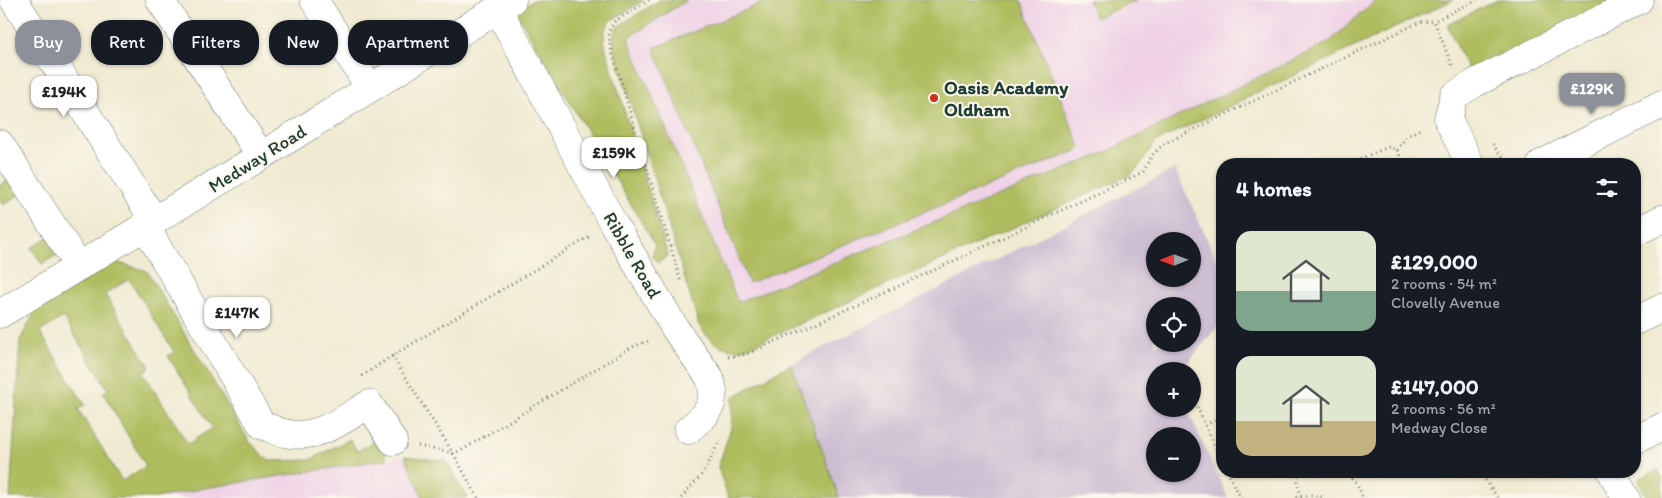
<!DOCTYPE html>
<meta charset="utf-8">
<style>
:root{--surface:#171b24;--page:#242831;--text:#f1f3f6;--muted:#9ea1a6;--accent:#8c9099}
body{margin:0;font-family:Itim,sans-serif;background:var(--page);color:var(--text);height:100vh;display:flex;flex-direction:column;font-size:19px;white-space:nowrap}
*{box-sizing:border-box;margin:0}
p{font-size:16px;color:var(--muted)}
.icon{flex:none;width:28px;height:28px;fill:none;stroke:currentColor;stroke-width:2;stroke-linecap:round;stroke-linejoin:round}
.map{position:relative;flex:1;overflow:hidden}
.drawer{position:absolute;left:1216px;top:158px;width:425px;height:320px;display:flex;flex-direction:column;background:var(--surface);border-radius:20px;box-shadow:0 1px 4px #0004}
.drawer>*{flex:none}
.hud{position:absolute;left:15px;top:20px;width:475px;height:45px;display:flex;gap:10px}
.needle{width:32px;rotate:269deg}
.tools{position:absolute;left:1146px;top:232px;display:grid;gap:10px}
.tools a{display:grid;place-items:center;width:55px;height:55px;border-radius:50%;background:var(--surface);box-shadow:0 1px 4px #0004;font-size:25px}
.price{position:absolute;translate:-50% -42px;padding:0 11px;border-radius:10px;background:#fff;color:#222;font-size:16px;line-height:32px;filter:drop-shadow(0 1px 2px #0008)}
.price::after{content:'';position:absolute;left:50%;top:30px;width:15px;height:11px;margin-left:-8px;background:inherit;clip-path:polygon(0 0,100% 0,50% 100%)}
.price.selected{background:var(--accent);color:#fff}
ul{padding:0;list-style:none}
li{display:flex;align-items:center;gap:15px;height:125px;padding:0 20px}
li span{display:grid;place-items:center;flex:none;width:140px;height:100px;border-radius:15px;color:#555}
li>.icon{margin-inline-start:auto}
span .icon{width:60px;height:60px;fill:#fffc;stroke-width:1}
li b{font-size:21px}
h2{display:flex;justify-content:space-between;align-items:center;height:60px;padding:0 20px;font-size:21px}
.tag{padding:0 18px;border-radius:20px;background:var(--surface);box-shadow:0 1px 4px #0004;font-size:18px;line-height:45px}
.tag.selected{background:var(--accent);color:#fff}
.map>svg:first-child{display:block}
.built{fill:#efd0e6}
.industrial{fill:#cdbed2;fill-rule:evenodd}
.green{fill:#afbd5f;stroke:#677d4a;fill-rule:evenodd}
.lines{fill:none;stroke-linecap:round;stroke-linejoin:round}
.minor-casing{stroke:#687a6b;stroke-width:29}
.path{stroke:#687a6b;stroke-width:3;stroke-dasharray:1 4;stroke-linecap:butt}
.minor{stroke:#fff;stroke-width:28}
.poi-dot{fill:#c8321e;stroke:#fbf7ec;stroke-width:2}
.labels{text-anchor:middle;stroke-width:4;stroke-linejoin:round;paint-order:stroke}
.poi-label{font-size:19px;font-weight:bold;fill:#1f3d34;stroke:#fbf7ec;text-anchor:start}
.street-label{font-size:19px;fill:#1f3d34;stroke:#fbf7ec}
</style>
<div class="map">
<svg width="1662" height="498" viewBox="0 0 1662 498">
<rect width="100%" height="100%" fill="#fbf7ec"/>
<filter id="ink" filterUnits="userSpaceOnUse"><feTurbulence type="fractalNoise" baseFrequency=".02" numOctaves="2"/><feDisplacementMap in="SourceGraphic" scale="10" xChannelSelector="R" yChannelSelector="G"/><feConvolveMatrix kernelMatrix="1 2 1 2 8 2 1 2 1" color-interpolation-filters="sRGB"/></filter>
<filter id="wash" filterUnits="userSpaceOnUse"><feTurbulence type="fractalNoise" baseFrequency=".0096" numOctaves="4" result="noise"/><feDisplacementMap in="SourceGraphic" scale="20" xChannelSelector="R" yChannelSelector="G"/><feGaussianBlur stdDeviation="1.12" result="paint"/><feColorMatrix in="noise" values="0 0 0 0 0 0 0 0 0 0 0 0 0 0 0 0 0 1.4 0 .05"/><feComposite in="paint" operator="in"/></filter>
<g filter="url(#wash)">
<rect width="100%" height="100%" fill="#f0ead2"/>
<!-- built -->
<path class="built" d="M687,0H1376L1329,42L1100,155L738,302L628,37Z
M405,456L423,498H156L211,487Z"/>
<!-- industrial -->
<path class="industrial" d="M1175,169L1222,272V321L1181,371H1155V409H1187L1228,498H839L791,364ZM1155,241H1192V279H1155ZM1155,306H1192V344H1155ZM1155,436H1192V474H1155Z"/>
<!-- green -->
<path class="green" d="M533,0H644L609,22L604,33L605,46L668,256L658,263L652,256L655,245L516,12Z
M660,0H687L628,38L738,302L1100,155L1329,42L1376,0H1453L1157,141C1147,153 1142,165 1130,175L744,349C721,350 711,344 699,325L614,48V35L617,27Z
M770,0H1021L1081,149L749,283L654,48Z
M1088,0H1138L1095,18Z
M1497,0H1622L1470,74L1447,25Z
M12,177L22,193L3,205L0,200V185Z
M50,236L60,253L42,264L31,248Z
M116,262L147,271L249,441L269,461L310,460L350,439L357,451L377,440L388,459L211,487L156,498H10L20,340L36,310ZM129,279L174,352L168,356L212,428L188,444L143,372L150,367L105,294ZM63,317L108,389L103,393L146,466L122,481L78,409L85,405L40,332Z
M791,364L839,497L728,498L718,467L731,428L733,397Z
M405,456L446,461L468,498H423Z
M1658,470L1662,478V498H1647L1638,479Z"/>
</g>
<g filter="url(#ink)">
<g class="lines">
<!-- minor casing -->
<g class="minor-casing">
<path id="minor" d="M14,0L147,209L152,238L262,425C269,427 277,432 284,433C317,441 342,420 369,404L393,441
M160,0L261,156
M314,0L370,88
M498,9L613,223L676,330L710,378L713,391L711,404L705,415L688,430
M0,144L78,265
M1470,164L1448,119L1454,96L1475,83L1639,0
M1541,164L1662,104
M1635,232L1662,219
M0,314L261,156L512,0
M1635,321L1662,308
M1635,440L1662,427
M1611,471L1626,498"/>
</g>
<!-- path -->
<path class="path" d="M649,0L614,22L609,31L610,45L681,282
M1452,65L1434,21L1477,0
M1493,144L1497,151L1508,161
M1397,150L1407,136L1422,128
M1346,164L1389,147L1397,150L1404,164
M392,356L453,453L478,498
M728,357L749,353L930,272L1143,172L1152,155L1165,143L1420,22L1434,21
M362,376L392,356L589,237
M1193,398L1222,462
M1205,425L1222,417
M418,446L453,453L462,450L632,347L651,340
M1227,471L1241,498
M1299,471L1297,479L1301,497
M1345,471L1357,483L1363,498
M1481,471L1485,480L1498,498
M681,498L704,472L720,440
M1296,498L1310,495L1325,497"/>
<!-- minor -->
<use href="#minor" class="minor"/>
</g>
</g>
<!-- markers -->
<circle class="poi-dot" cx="934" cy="98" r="5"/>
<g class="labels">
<!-- poi labels -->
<g class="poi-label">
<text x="944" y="94">Oasis Academy<tspan x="944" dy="22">Oldham</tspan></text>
</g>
<!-- street labels -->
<g class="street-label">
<text transform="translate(257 158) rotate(-32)" y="7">Medway Road</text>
<text transform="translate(633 255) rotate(60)" y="7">Ribble Road</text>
</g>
</g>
</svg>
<div class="tools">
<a><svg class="needle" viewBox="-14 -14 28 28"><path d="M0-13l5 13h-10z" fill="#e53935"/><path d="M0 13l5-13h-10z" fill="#9ea1a6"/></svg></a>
<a><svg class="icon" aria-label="locate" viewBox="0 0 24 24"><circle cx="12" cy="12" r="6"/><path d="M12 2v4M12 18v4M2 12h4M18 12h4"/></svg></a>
<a>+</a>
<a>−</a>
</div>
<b class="price selected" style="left:1592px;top:115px">£129K</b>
<b class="price" style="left:64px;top:118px">£194K</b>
<b class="price" style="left:614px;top:179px">£159K</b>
<b class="price" style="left:237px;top:339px">£147K</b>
<div class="hud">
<a class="tag selected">Buy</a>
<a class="tag">Rent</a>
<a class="tag">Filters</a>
<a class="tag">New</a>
<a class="tag">Apartment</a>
</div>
<section class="drawer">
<h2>4 homes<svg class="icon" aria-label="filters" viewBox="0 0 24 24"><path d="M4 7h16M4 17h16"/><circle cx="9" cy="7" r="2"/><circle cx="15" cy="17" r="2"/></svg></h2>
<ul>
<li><span style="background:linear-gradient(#dfe7d0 60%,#7fa58c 0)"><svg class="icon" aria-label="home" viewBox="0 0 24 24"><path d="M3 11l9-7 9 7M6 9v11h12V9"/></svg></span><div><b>£129,000</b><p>2 rooms · 54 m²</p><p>Clovelly Avenue</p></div></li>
<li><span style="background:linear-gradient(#dfe7d0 65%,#c2b280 0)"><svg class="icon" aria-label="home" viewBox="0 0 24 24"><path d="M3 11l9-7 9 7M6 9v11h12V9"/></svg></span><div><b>£147,000</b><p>2 rooms · 56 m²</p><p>Medway Close</p></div></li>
</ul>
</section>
</div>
